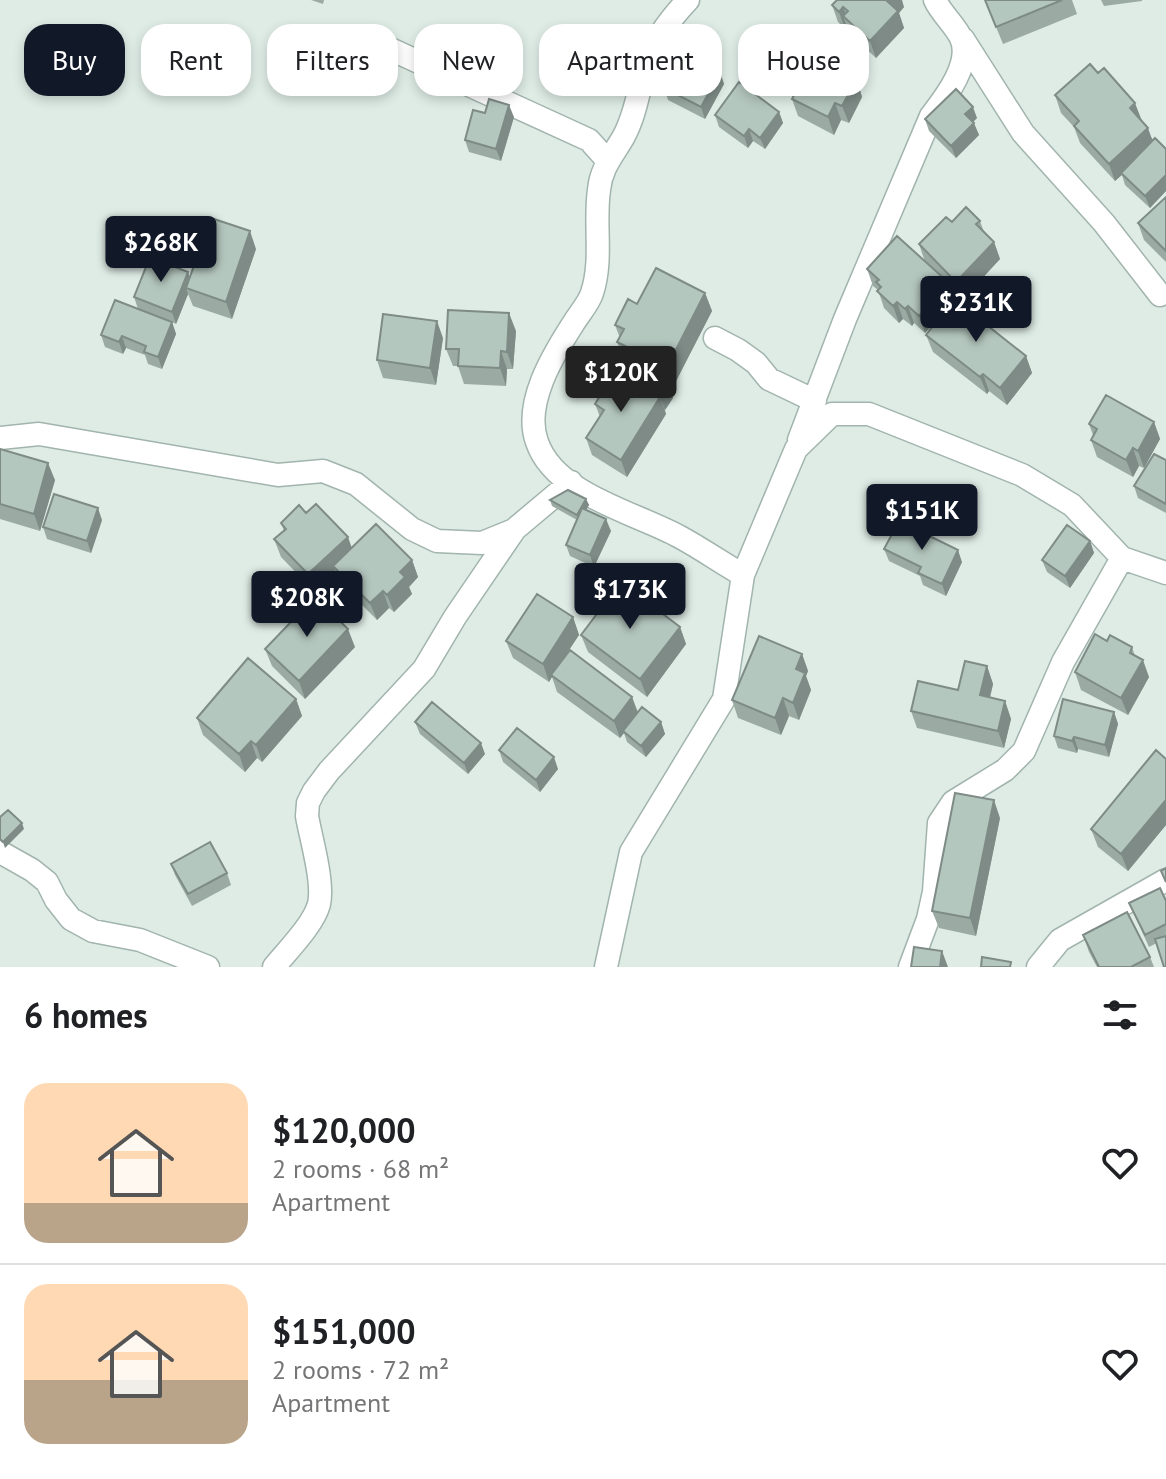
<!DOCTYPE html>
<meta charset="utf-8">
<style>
:root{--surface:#fff;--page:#f2f2f2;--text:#202124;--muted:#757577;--line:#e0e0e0;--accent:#111827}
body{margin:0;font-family:"PT Sans",sans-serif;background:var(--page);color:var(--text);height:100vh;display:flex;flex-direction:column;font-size:30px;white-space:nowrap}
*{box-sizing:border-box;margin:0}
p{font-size:26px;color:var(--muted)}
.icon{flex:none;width:44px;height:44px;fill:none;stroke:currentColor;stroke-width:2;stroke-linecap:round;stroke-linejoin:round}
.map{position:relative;height:967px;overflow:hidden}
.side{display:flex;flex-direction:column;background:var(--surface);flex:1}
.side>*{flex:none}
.guide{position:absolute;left:24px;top:24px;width:1118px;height:72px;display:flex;gap:16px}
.price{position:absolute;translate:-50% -68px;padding:0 18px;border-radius:8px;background:var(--accent);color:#fff;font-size:26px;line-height:52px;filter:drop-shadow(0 2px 4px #0008)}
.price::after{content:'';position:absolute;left:50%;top:48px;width:24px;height:18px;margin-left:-12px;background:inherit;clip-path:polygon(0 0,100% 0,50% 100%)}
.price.current{background:#222;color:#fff}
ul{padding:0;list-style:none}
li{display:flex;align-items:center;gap:24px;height:200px;padding:0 24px}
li+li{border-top:2px solid var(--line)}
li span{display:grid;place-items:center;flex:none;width:224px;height:160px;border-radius:24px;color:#555}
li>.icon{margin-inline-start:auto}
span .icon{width:96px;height:96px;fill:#fffc;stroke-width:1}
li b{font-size:34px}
h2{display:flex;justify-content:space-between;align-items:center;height:96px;padding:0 24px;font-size:34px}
.chip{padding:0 28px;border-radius:24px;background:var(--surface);box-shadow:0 4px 12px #0003;font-size:28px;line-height:72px}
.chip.current{background:var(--accent);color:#fff}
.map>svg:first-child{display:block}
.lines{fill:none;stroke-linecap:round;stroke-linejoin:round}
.street-casing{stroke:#a1b4ad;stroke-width:25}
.street{stroke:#fff;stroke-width:22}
.wall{fill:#9baba4}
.shaded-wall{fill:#7e8b86}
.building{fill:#b4c7bf;stroke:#7e8b86;stroke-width:2}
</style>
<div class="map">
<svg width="1166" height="967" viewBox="0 0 1166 967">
<rect width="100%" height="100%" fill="#dfece6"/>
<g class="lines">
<!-- street casing -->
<g class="street-casing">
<path id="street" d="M688,0C673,16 658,34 650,55C639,81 638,110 624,136C614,154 601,167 599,190C594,223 603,260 592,293C589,303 579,314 573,324C553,355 523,404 537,442C555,495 637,513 680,537C702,549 722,563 743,575
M963,39L1023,133L1104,223L1160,295
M375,42L589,140L607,160
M715,338L738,350L756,363L769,379L815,401
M0,438L39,434L278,475L323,471L356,484L412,529L437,541L482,543L514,530
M799,440L845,319L931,116C945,98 974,61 960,36C953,23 941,13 935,0
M0,852L32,870L47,882L56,900L71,919L93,931L140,940L208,967
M274,967C287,951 314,924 319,904C324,882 311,839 307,816L308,803L314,791L329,771L424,669L455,617L515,529L571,482
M606,967L631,852L724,699L743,575L796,449L832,414H869L1022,475L1072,505L1122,558L1166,573
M910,967L928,919L934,892L939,823L953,802L1005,770L1024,751L1063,662L1122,558
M1038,967L1060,940L1166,880"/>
</g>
<!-- street -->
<use href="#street" class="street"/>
</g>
<!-- wall -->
<path class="wall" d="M311,0H324L323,4Z
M985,0H1072L1077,14L1003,44Z
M1101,0H1142V1L1104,6Z
M832,5L904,7L899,13L904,28L876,58L850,34L847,27L845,29L838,22Z
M720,72L724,84L705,119L668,100L664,88Z
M862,80L859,87L862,97L849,123L841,120L834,135L798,116L792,99Z
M1055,95L1141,121L1153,140L1166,149V191L1150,208L1125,185L1122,175L1115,181L1080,143L1074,127L1061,113Z
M779,112L783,123L765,149L753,141L748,148L719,127L715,115Z
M485,113L514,117L501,161L469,152L465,140Z
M977,118L973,122L979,135L956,158L929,131L925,119Z
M1166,197V262L1144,240L1138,223Z
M980,221L984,232L994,242L1000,259L963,299L950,287L955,300L1026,356L1032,373L1007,405L989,391L987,394L933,352L926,335L943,313L925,333L914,323L912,326L903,319L899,323L884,308L878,290L873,286L867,269L925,262L919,244L952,222Z
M256,249L232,319L193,306L188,294L176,324L172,322L176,334L162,369L148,364L145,355L126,348L123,354L105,347L101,335L138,309L134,297L190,278Z
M705,293L712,311L674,385L640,368L669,386L673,398L665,410L666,414L627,477L592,455L586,438L600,417L595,404L620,372L627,361L624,359L617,342L620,338L615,325L637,304Z
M516,331L513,369H507L506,386L464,384L458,366H453L446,349Z
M443,338L436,385L383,378L377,360Z
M1154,422L1160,439L1144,468L1139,466L1133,477L1097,457L1091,440L1093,435L1089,424Z
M0,449L55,480L40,531L0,519Z
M1166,460V513L1138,498L1134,486Z
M586,499L589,505L586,510L611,531L594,567L570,556L566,545L577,520L552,506L550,500Z
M306,513L352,548L412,560L418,577L409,587L412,594L394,612L389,608L377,620L340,583L336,572L315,592L281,557L274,539L284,531L281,523Z
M102,520L91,553L47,539L43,527Z
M1090,541L1094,553L1070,588L1047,572L1042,560Z
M884,549L962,562L946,596L923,585L920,576L889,561Z
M573,617L579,635L566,654L632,697L638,712L661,722L665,734L646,757L627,742L624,733L620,738L557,692L552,677L549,682L513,658L506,641Z
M680,627L686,644L647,697L588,652L581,635Z
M1107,641L1132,647L1135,656L1149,677L1128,715L1081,690L1075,672Z
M355,647L305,699L272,666L265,649Z
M802,654L808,671L806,676L811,690L799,720L789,716L781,735L738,718L732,700Z
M987,666L993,684L990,698L1005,701L1011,719L1004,748L917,728L911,711L958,690Z
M296,699L302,716L262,762L257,758L245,772L203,735L197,718Z
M1114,712L1118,724L1109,757L1078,749L1077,753L1058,748L1054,736Z
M415,722L485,754L468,774L420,734Z
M499,750L558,769L540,792L503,762Z
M1166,759V825L1128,871L1098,847L1091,829Z
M1000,818L976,936L939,928L932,911Z
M171,864L227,873L231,885L192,906L175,875Z
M1166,901V967L1157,943L1149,947L1129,903Z
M1083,935L1150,957L1154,967H1097L1089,952Z"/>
<!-- shaded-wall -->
<path class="shaded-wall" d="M888,0H902L904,7L899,13L904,28L876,58L870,41Z
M843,7L849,21L843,16L847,27L845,29L839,12Z
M856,63L862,80L859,87L862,97L849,123L842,106L849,76Z
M720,72L724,84L705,119L701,107Z
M835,103L841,120L834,135L828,117Z
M1135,103L1142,121L1130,108Z
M509,105L514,117L501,161L496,149Z
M973,107L977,118L969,126L965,114Z
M779,112L783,123L765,149L760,138Z
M974,123L979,135L956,158L951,146Z
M1148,128L1154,145L1115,181L1109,164Z
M749,129L753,141L748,148L744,136Z
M1166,175V191L1150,208L1145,196Z
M250,231L256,249L232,319L226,302Z
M994,242L1000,259L963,299L956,282Z
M188,272L192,284L186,288L188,294L176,324L172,312Z
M949,283L955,300L925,333L919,316Z
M705,293L712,311L674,385L667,367Z
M897,302L903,319L899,323L893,306Z
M908,306L914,323L912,326L905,309Z
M509,313L516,331L513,369L507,352Z
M437,321L443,338L436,385L430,368Z
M172,322L176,334L162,369L158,357Z
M122,336L126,348L123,354L119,342Z
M501,351L507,369L506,386L500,368Z
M1026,356L1032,373L1007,405L1000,388Z
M983,374L989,391L987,394L980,377Z
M669,386L673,398L665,410L661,399Z
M660,397L666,414L627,477L621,460Z
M1154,422L1160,439L1144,468L1138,451Z
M1133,448L1139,466L1133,477L1126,460Z
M48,463L55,480L40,531L34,514Z
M586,499L589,505L580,521L577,515Z
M98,508L102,520L91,553L87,541Z
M606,519L611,531L594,567L590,555Z
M348,537L354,554L333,566L336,572L315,592L308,574Z
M1090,541L1094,553L1070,588L1065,576Z
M958,550L962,562L946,596L942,584Z
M412,560L418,577L409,587L412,594L394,612L387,595L400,572Z
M383,591L389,608L377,620L370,603Z
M573,617L579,635L552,676L551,675L552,677L549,682L543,664Z
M680,627L686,644L647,697L640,679Z
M348,629L355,647L305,699L299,681Z
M802,654L808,671L806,676L811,690L799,720L793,703L796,669Z
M1143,660L1149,677L1128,715L1121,698Z
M987,666L993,684L986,713L980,695Z
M632,697L638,714L623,731L624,733L620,738L614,721Z
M783,698L789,716L781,735L775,718Z
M296,699L302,716L262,762L256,745Z
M1005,701L1011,719L1004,748L998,731Z
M1114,712L1118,724L1109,757L1105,745Z
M661,722L665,734L646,757L641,746Z
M1074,737L1078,749L1077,753L1072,741Z
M251,741L257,758L245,772L239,754Z
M481,743L485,754L468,774L464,763Z
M554,757L558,769L540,792L536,780Z
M994,800L1000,818L976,936L970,918Z
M1166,800V825L1128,871L1121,854Z
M22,823L24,829L5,848L3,842Z
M942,951L948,967H940Z"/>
<!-- building -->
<path class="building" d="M837,0H888L887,1L898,11L870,41L843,16L848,11L843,7L839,12L832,5Z
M985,0H1062L996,27Z
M830,49L856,63L849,76L856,80L842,106L835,103L828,117L792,99L813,57L823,63Z
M682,53L720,72L701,107L664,88Z
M1090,64L1098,73L1104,68L1135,103L1130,108L1148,128L1109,164L1074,126L1079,121L1055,95Z
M739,82L779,112L760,138L749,129L744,136L715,115Z
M956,89L973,107L965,114L974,123L951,146L925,119Z
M489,99L509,105L496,149L465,140L473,110L485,113Z
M1155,138L1166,149V175L1145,196L1121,173Z
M1166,197V251L1138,223Z
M966,207L980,221L976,224L994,242L956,282L919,244L946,217L952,222Z
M211,218L250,231L226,302L186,288Z
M897,236L949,283L919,316L908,306L905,309L897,302L893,306L877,291L881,287L876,282L879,280L867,269Z
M150,257L188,272L172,312L134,297Z
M656,268L705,293L667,367L617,342L624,329L615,325L628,299L637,304Z
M954,299L1026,356L1000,388L983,374L980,377L926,335Z
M115,300L172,322L158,357L144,352L146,346L122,336L119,342L101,335Z
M448,310L509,313L507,352L501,351L500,368L458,366L459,349H446Z
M383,314L437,321L430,368L377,360Z
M628,360L669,386L661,399L620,372Z
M616,370L660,397L621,460L586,438L604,410L595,404Z
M1106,395L1154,422L1138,451L1133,448L1126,460L1091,440L1097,429L1089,424Z
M0,449L48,463L34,514L0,504Z
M1154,454L1166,460V504L1134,486Z
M568,490L586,499L577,515L550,500Z
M54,494L98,508L87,541L43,527Z
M316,504L348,537L308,574L274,539L286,529L281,523L299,505L306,513Z
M582,508L606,519L590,555L566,545Z
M899,521L958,550L942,584L918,573L921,567L884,549Z
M376,524L412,560L400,572L405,577L387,595L383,591L370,603L333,566Z
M1067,525L1090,541L1065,576L1042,560Z
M621,582L680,627L640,679L581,635Z
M537,594L573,617L543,664L506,641Z
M315,597L348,629L299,681L265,649Z
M1095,634L1107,641L1110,635L1132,647L1130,653L1143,660L1121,698L1075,672Z
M759,636L802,654L796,669L805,673L793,703L783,698L775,718L732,700Z
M570,650L632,697L614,721L551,675Z
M248,658L296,699L256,745L251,741L239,754L197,718Z
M965,661L987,666L980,695L1005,701L998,731L911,711L918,681L958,690Z
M1063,699L1114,712L1105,745L1074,737L1072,741L1054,736Z
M432,702L481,743L464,763L415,722Z
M642,707L661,722L641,746L623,731Z
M517,728L554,757L536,780L499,750Z
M1156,750L1166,759V800L1121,854L1091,829Z
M955,793L994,800L970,918L932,911Z
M8,810L22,823L3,842L0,839V817Z
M210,842L227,873L188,894L171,864Z
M1166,868V882L1161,871Z
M1160,888L1166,901V924L1145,935L1129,903Z
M1127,912L1150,957L1131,967H1099L1083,935Z
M1166,936V967H1164L1155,939Z
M914,947L942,951L940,967H911Z
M982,957L1011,962L1010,967H981Z"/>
</svg>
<b class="price" style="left:161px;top:284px">$268K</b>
<b class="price" style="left:976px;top:344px">$231K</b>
<b class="price current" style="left:621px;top:414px">$120K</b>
<b class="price" style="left:922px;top:552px">$151K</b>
<b class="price" style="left:630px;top:631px">$173K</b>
<b class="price" style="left:307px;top:639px">$208K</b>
<div class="guide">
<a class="chip current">Buy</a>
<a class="chip">Rent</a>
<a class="chip">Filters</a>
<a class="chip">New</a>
<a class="chip">Apartment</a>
<a class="chip">House</a>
</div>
</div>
<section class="side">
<h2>6 homes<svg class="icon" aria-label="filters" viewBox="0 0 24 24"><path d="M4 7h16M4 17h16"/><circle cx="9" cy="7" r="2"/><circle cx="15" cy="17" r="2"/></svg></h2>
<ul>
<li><span style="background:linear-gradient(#ffd9b3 75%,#b9a48a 0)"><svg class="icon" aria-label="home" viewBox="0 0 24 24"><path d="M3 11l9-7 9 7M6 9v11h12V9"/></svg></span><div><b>$120,000</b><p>2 rooms · 68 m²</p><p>Apartment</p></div><svg class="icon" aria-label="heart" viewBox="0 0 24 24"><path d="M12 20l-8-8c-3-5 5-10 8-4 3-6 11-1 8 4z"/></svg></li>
<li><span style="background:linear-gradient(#ffd9b3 60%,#b9a48a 0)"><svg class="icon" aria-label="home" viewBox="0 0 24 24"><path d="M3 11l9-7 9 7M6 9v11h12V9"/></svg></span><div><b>$151,000</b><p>2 rooms · 72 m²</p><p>Apartment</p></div><svg class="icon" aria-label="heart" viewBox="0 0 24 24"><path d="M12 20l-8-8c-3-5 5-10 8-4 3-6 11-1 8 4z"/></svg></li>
</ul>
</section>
